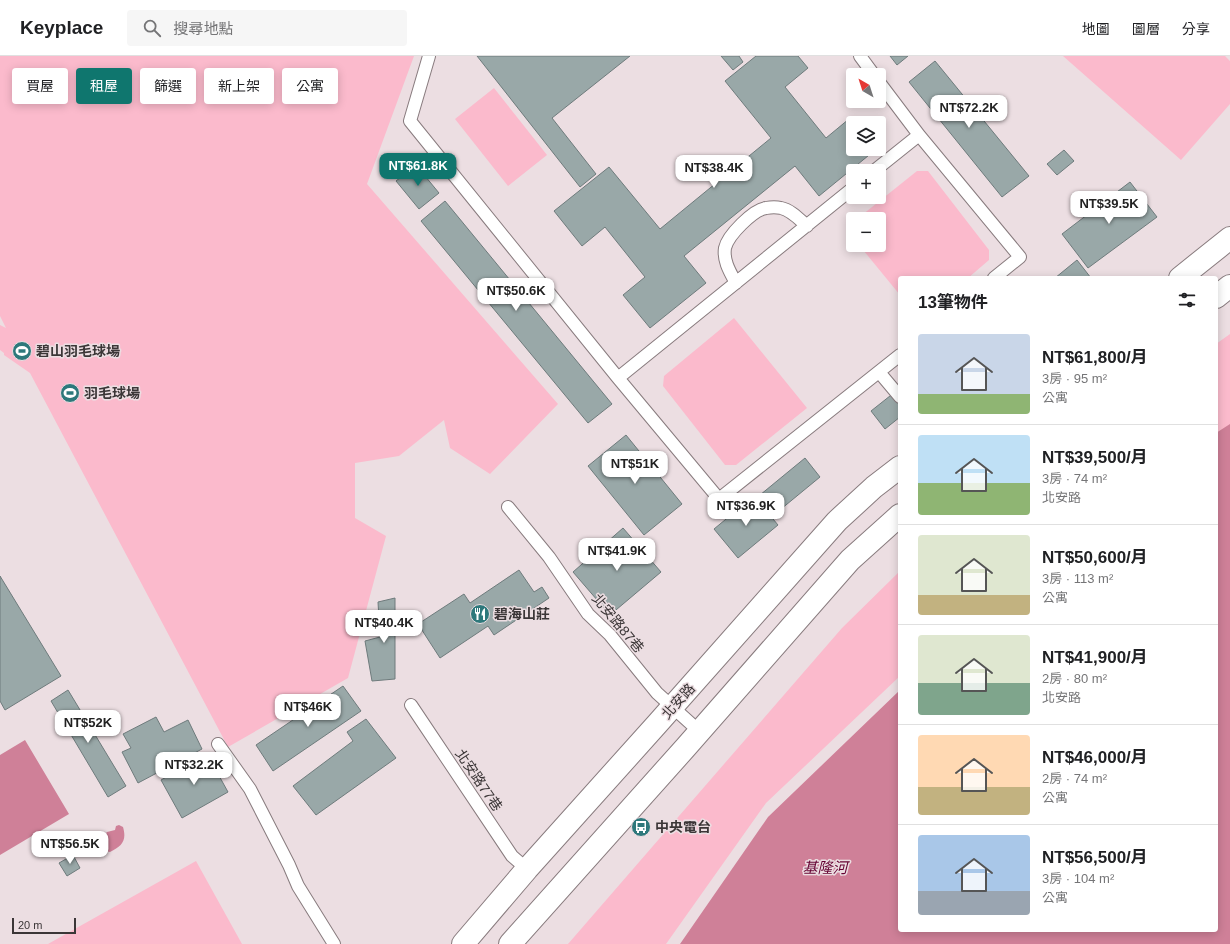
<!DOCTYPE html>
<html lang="zh-TW">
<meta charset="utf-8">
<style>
:root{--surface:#fff;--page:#f6f6f6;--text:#202124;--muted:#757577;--line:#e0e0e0;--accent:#0f766e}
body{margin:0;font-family:Arial,"Noto Sans TC",sans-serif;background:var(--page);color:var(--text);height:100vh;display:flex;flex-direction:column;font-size:15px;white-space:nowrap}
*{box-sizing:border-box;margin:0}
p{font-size:13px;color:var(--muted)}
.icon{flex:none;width:22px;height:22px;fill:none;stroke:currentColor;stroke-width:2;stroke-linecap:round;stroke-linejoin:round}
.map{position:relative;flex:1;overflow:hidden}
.sheet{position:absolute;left:898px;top:220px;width:320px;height:656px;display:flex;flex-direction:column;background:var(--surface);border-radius:4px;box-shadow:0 2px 10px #0003}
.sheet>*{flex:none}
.banner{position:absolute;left:12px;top:12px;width:380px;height:36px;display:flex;gap:8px}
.needle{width:26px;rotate:321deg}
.buttons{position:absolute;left:846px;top:12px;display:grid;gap:8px}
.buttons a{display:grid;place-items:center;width:40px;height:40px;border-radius:4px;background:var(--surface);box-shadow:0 2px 10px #0003;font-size:20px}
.scale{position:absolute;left:12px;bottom:10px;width:64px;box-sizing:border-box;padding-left:4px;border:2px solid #3b3637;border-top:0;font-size:11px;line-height:14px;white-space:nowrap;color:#3b3637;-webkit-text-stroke:3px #ecdee2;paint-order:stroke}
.price{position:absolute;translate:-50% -34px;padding:0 9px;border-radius:8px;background:#fff;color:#222;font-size:13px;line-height:26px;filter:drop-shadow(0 1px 2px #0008)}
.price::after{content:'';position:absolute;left:50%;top:24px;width:12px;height:9px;margin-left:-6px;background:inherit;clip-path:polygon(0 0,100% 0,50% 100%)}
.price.active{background:var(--accent);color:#fff}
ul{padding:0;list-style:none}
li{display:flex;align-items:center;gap:12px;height:100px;padding:0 20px}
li+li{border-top:1px solid var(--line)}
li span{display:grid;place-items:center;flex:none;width:112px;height:80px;border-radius:4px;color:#555}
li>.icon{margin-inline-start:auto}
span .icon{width:48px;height:48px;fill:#fffc;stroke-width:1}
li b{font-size:17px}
h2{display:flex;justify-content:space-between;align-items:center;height:48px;padding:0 20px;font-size:17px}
.pill{padding:0 14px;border-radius:4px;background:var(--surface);box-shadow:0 2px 10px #0003;font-size:14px;line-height:36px}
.pill.active{background:var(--accent);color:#fff}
header{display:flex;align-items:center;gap:24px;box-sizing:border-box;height:56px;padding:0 20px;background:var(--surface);border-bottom:1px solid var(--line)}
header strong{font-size:19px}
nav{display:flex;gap:22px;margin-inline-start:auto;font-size:14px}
.search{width:280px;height:36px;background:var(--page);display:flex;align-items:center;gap:10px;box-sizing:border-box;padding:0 14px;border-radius:4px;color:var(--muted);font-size:15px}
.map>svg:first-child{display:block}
.green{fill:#fbbacc}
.water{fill:#cf8098}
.building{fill:#99a8a8;stroke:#6e7b7c}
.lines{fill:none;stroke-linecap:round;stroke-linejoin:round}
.lane-casing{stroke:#887b7e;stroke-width:14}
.secondary-casing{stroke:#887b7e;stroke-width:24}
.lane{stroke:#fff;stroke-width:12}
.secondary{stroke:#fff;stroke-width:22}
.labels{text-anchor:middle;stroke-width:3;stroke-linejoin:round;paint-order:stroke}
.poi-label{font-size:14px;font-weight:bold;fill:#3b3637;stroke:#ecdee2;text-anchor:start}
.street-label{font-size:14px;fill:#3b3637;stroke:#ecdee2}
.water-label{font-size:15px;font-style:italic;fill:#640031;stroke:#ecdee2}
</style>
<header>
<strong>Keyplace</strong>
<div class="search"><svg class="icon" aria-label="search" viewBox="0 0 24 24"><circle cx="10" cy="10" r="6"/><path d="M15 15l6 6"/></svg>搜尋地點</div>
<nav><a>地圖</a><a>圖層</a><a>分享</a></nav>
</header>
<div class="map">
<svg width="1230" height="888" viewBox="0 0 1230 888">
<rect width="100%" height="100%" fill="#ecdee2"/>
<!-- green -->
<path class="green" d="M0,0H414L367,128L558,348L490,418L450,392L444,364L399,400L355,407V462L386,480L348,622L228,691L30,317L4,299V297L0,294V269L6,272L0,260Z
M1063,0H1225L1230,5V48L1181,104Z
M494,32L547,99L508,130L455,63Z
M917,115H928L989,194V204L968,222H900V239L859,189H879V163H857Z
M734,262L807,352L736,409H725L663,330L664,320Z
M1230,278V376L1216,384V288Z
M900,515V620L766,747L666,888H568L842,572Z
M196,805L242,888H48Z"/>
<!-- water -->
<path class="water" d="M1230,368V888H680L768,761L900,634V874H1216V377Z
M25,684L69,758L0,799V699Z
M119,769L123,771C127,785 122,790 110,796L98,793L94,788L97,784H100L107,776L115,774L116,770Z"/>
<!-- building -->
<path class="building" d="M477,0H630L552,62L596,118L580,131Z
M721,0H739L743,6L733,14Z
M756,0H798L808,12L785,31L826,82L849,63L853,69V93H873L874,95L819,140L795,110L684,200L706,227L650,272L623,239L645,221L605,171L582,190L554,155L609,111L660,173L771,82L725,25Z
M890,0H908L897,9Z
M935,5L1029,120L1002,141L909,26Z
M1064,94L1074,105L1057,119L1047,108Z
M416,109L439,137L419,153L396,125Z
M1130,126L1157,161L1088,212L1062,178Z
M445,145L612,348L588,367L421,165Z
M1077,204L1091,222H1055Z
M900,332V361L885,373L871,355Z
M626,379L682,448L644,479L588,410Z
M805,402L820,421L775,458L760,439Z
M754,440L778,469L738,502L714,473Z
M623,472L661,516L610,559L573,516Z
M519,514L534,536L542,531L549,542L494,579L488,570L440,602L418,568L464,538L470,547Z
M0,520L61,620L5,654L0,645Z
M395,542V623L372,625L365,585L380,581L378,546Z
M343,630L361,655L273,715L256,689Z
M68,634L126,730L108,741L51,645Z
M156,661L164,676L188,664L202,693L138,727L122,696L131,692L123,678Z
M366,663L396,702L316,759L293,730L353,685L347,676Z
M207,698L228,736L182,762L161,724Z
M73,799L80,812L67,820L59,807Z"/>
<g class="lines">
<!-- lane casing -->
<g class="lane-casing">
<path id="lane" d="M429,0L410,65L618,322L719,443L900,299
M860,0L874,19
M879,26L919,79L1020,201L994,222
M874,115L919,79
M736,227C730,216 723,205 725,192C728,179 753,154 766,152C771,151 777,151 781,152C791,154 799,163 807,170
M879,316L900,341
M618,322L853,132
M508,451L549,501L588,558L610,579L657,637L699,675
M411,649L512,800L527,813
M218,688L250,733L289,809L298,830L334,888"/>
</g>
<!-- secondary casing -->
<g class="secondary-casing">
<path id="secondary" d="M1180,222L1230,182
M1216,241L1230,230
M463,888L527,813L658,667L837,465L874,431L900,411
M510,888L686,691L850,504L900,459"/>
</g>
<!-- lane -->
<use href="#lane" class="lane"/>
<!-- secondary -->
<use href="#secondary" class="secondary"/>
</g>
<!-- icons -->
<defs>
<g id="stadium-disc" transform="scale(1)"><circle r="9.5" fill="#2e787b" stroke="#ecdee2"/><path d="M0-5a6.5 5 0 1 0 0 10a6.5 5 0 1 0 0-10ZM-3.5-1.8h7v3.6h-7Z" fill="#fff"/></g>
<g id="restaurant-disc" transform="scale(1)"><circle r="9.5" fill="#2e787b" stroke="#ecdee2"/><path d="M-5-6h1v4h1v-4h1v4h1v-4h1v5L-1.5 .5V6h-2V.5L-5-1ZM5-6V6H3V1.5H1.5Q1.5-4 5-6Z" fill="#fff"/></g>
<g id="bus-disc" transform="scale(1)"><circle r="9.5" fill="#2e787b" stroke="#ecdee2"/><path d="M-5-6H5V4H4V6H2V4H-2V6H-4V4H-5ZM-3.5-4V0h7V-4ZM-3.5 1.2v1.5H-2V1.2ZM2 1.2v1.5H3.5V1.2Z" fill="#fff"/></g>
</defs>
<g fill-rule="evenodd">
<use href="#stadium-disc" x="22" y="295"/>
<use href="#stadium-disc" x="70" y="337"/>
<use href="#restaurant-disc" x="480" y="558"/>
<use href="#bus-disc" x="641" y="771"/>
</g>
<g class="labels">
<!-- poi labels -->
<g class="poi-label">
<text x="36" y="300">碧山羽毛球場</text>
<text x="84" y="342">羽毛球場</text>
<text x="494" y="563">碧海山莊</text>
<text x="655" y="776">中央電台</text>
</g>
<!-- street labels -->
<g class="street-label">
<text transform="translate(618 567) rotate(50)" y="5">北安路87巷</text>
<text transform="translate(678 645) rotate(-48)" y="5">北安路</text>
<text transform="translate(479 724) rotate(56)" y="5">北安路77巷</text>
</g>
<!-- water labels -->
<g class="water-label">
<text x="825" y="817">基隆河</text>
</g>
</g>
</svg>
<div class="buttons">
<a><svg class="needle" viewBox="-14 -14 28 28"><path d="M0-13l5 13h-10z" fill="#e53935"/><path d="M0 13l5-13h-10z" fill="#757577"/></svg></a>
<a><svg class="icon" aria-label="layers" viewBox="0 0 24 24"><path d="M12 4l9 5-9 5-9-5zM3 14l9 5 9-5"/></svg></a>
<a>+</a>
<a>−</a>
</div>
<div class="scale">20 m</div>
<b class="price" style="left:969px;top:73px">NT$72.2K</b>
<b class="price active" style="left:418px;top:131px">NT$61.8K</b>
<b class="price" style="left:714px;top:133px">NT$38.4K</b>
<b class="price" style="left:1109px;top:169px">NT$39.5K</b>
<b class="price" style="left:516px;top:256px">NT$50.6K</b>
<b class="price" style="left:635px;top:429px">NT$51K</b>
<b class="price" style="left:746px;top:471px">NT$36.9K</b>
<b class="price" style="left:617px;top:516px">NT$41.9K</b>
<b class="price" style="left:384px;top:588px">NT$40.4K</b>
<b class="price" style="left:308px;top:672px">NT$46K</b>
<b class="price" style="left:88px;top:688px">NT$52K</b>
<b class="price" style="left:194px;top:730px">NT$32.2K</b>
<b class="price" style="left:70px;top:809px">NT$56.5K</b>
<div class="banner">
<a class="pill">買屋</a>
<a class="pill active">租屋</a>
<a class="pill">篩選</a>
<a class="pill">新上架</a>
<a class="pill">公寓</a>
</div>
<section class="sheet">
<h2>13筆物件<svg class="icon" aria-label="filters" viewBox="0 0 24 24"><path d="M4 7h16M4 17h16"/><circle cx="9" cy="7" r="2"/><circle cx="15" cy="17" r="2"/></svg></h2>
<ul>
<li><span style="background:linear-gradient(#c9d6e8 75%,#8fb573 0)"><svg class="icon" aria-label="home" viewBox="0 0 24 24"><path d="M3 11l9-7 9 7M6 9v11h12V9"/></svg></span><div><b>NT$61,800/月</b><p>3房 · 95 m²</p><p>公寓</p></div></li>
<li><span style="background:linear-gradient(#bfe0f5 60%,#8fb573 0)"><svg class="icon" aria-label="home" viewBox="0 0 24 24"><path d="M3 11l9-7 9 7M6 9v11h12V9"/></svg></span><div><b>NT$39,500/月</b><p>3房 · 74 m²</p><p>北安路</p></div></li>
<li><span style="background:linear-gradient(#dfe7d0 75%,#c2b280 0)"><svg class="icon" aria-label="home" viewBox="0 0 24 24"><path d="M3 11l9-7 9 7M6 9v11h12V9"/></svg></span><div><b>NT$50,600/月</b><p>3房 · 113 m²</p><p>公寓</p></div></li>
<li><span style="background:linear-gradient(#dfe7d0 60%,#7fa58c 0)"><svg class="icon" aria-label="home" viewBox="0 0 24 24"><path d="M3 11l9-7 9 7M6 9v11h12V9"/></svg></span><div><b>NT$41,900/月</b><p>2房 · 80 m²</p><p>北安路</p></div></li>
<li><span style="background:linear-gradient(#ffd9b3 65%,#c2b280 0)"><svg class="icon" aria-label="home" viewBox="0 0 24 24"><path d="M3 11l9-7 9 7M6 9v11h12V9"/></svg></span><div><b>NT$46,000/月</b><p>2房 · 74 m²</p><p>公寓</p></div></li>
<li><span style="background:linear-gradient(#a9c7e8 70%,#9aa5b1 0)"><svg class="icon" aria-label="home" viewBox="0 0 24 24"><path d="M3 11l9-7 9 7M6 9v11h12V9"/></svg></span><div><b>NT$56,500/月</b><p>3房 · 104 m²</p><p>公寓</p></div></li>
</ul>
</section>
</div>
